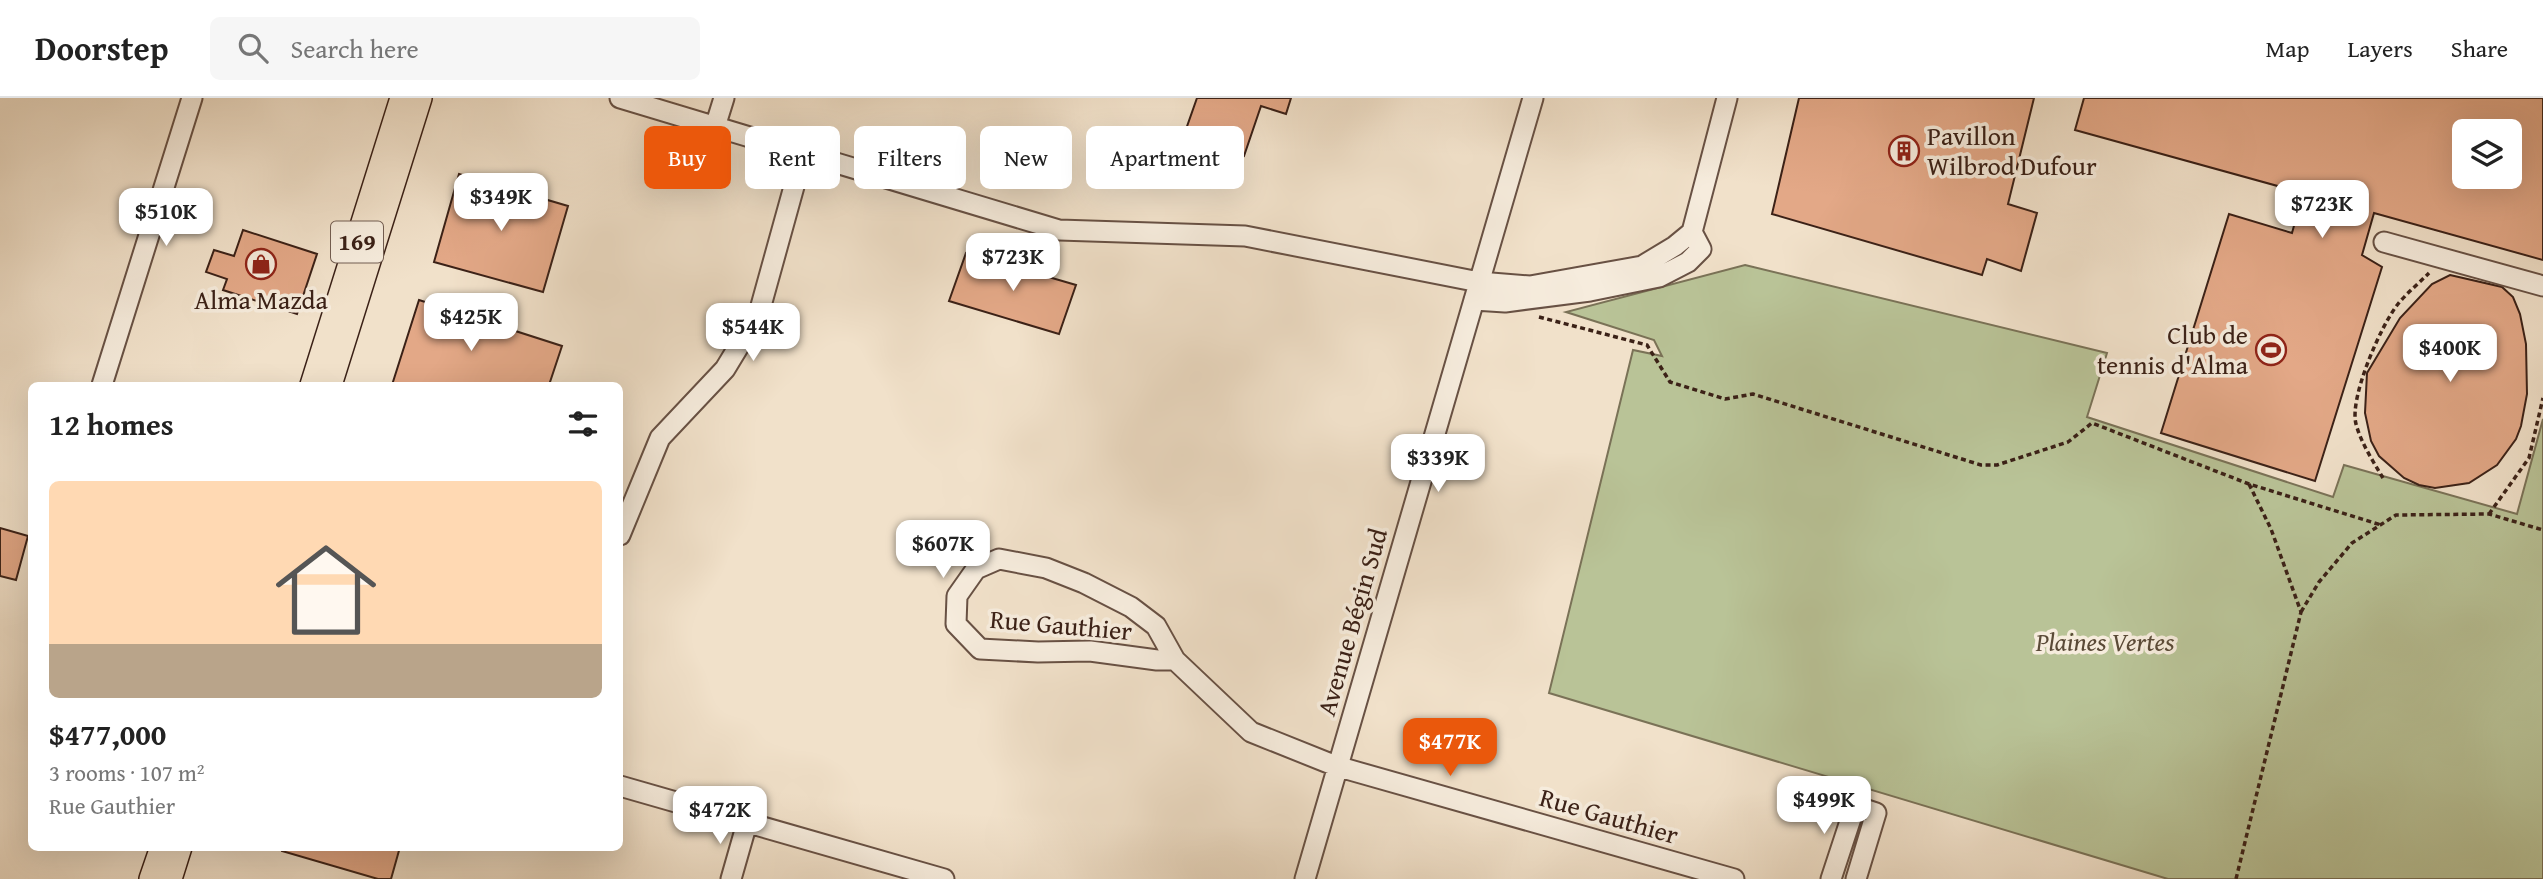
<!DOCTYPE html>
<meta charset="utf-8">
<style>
:root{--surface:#fff;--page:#f6f6f6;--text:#222;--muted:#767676;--line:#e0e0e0;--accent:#ea580c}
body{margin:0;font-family:"Gentium Book Plus",serif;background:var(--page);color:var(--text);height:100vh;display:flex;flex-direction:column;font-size:26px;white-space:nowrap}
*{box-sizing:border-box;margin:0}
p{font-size:23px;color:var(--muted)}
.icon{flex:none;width:38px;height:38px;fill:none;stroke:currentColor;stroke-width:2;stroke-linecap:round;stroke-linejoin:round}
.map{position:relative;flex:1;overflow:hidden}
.details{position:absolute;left:28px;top:284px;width:595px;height:469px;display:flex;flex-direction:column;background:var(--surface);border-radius:10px;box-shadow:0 7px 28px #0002}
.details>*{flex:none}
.hud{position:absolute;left:644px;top:28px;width:665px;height:63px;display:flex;gap:14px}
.controls{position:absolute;left:2452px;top:21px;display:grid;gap:14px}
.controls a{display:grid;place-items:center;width:70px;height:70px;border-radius:10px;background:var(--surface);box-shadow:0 7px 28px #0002;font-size:35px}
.price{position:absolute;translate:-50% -60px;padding:0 16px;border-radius:14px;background:#fff;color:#222;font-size:23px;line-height:46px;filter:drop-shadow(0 2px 4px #0008)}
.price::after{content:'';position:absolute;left:50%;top:42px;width:21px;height:16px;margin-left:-10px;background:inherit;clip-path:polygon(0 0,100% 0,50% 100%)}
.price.selected{background:var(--accent);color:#fff}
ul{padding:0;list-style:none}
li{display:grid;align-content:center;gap:14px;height:371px;padding:0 21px}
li+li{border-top:2px solid var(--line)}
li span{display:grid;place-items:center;height:217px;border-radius:10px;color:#555}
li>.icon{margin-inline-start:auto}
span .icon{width:126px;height:126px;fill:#fffc;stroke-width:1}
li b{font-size:30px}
h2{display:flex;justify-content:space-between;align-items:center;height:84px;padding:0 21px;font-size:30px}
.tag{padding:0 24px;border-radius:10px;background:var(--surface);box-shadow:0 7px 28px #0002;font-size:24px;line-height:63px}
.tag.selected{background:var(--accent);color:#fff}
header{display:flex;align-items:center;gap:42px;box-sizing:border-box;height:98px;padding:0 35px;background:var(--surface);border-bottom:2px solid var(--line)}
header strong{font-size:33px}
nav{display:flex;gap:38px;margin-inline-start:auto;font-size:24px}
.search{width:490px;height:63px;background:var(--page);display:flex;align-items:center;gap:18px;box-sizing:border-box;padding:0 24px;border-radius:10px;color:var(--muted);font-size:26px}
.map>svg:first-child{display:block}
.green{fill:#b9c397;stroke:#7a7257;stroke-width:2}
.building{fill:#e3a887;stroke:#3b2117;stroke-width:2;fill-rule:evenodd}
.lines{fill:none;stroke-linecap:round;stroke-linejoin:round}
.minor-casing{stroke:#685144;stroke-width:23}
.major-casing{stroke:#3b2117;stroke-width:26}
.path{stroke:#3b2117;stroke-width:3.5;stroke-dasharray:5 3.5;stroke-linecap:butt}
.minor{stroke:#f6ecdd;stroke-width:19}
.major{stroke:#f1e1ca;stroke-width:23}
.labels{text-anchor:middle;stroke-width:7;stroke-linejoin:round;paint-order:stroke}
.shield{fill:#f6ecdd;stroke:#735e52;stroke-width:2}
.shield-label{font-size:24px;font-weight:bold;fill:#3b2117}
.poi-label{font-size:26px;fill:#3b2117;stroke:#f6ecdd;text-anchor:start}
.street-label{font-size:26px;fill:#3b2117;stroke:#f6ecdd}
.park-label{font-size:26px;font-style:italic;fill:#5a4a37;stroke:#f6ecdd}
</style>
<header>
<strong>Doorstep</strong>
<div class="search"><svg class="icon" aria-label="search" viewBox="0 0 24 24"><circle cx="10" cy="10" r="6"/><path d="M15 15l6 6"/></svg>Search here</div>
<nav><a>Map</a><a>Layers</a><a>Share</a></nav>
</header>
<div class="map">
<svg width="2543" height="781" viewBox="0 0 2543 781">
<rect width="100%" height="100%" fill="#f1e1ca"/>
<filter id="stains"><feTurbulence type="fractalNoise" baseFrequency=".00286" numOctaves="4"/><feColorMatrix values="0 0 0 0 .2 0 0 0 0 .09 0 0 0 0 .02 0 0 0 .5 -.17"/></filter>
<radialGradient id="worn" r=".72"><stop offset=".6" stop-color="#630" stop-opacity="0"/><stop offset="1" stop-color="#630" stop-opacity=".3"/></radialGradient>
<!-- green -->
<path class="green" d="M1745,167L2107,255L2087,319L2333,399L2344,367L2517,416L2543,321V781H2168L1549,595L1633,252L1662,258L1654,242L1566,214Z"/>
<!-- building -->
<path class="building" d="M1197,0H1291L1286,16L1261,8L1244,58L1184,37Z
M1799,0H2034L2008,106L2037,115L2021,173L1987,161L1982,177L1772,116Z
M2084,0H2543V162L2374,115L2362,157L2382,169L2315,383L2161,335L2229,116L2292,135L2303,95L2075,32ZM2464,33H2510V79H2464Z
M459,76L568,108L543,194L434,164Z
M243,132L317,156L297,216L223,192L227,181L206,174L214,152L234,158Z
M966,155L1076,187L1059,236L949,203Z
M2450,177L2502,189L2513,199L2520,216L2526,246L2527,296L2521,328L2516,341L2497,367L2469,385L2435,390L2419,387L2404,380L2379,358L2371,343L2365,315L2367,275L2400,220L2432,186Z
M419,202L562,248L549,287H392Z
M0,430L28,438L16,482L0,478Z
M282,749H400L391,781H378L282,753Z"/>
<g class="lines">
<!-- minor casing -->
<g class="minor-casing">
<path id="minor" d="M620,0L1059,132L1245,138L1479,184L1530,188L1642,168L1675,148L1692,134L1727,0
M715,29L724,0
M2384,144L2543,188
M1474,202L1505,204L1590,193L1659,179L1688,164L1701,151L1692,134
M102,287L192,0
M620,437L660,340L725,271L759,215L803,56
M1175,562H1157L1090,553L1038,554L980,551L956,526L957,498L976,471L999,461L1046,470L1084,485L1131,509L1156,528L1175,562L1251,634L1336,668L1734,781
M620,688L944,781
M731,781L747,725
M1305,781L1533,0
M1831,781L1855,708L1876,715L1856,781"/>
</g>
<!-- major casing -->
<g class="major-casing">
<path id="major" d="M312,287L402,0
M330,287L420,0
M151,781L162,749
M170,781L180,749"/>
</g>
<!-- path -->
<path class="path" d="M1539,219L1647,247L1670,284L1725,301L1753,296L1981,367H1997L2068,344L2092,325L2249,386L2381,427
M2383,380C2373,363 2361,345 2356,326C2349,300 2381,227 2398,206C2407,195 2419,185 2429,175
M2489,416L2529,360L2543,300
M2301,514L2319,484L2352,445L2396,417L2489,416L2543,432
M2236,781L2301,514L2271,431L2249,386"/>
<!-- minor -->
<use href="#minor" class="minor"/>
<!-- major -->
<use href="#major" class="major"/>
</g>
<!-- icons -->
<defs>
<g id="building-ring" transform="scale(1.575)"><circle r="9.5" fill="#f6ecdd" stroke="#8f2418" stroke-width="1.5"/><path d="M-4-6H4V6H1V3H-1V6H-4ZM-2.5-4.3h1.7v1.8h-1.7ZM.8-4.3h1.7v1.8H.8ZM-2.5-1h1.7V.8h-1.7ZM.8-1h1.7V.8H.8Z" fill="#8f2418"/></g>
<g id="shop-ring" transform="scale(1.575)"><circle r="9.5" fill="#f6ecdd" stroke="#8f2418" stroke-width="1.5"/><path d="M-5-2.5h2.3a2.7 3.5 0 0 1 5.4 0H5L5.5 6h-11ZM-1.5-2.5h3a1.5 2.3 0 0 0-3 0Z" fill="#8f2418"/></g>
<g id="stadium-ring" transform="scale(1.575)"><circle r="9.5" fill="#f6ecdd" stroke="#8f2418" stroke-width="1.5"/><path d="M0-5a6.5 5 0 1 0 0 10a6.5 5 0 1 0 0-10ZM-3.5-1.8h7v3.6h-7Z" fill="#8f2418"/></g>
</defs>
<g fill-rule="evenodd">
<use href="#building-ring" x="1904" y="53"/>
<use href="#shop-ring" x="261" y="166"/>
<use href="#stadium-ring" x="2271" y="252"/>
</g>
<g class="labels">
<!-- shield labels -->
<rect class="shield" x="331" y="123.5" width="52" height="41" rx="5"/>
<g class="shield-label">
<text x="357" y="152">169</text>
</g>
<!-- poi labels -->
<g class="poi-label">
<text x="1927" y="47">Pavillon<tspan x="1927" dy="30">Wilbrod Dufour</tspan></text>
<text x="261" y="211" text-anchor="middle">Alma Mazda</text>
<text x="2248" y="246" text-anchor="end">Club de<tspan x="2248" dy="30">tennis d'Alma</tspan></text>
</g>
<!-- street labels -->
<g class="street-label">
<text transform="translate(1352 524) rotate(-74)" y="9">Avenue Bégin Sud</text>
<text transform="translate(1061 527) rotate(5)" y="9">Rue Gauthier</text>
<text transform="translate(1609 718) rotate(16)" y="9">Rue Gauthier</text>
</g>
<!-- park labels -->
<g class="park-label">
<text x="2105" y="553">Plaines Vertes</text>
</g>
</g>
<rect width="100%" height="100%" filter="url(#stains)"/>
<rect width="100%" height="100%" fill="url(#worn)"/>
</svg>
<div class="controls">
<a><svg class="icon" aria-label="layers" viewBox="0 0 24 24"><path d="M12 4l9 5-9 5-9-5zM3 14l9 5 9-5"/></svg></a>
</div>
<b class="price" style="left:501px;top:135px">$349K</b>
<b class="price" style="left:2322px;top:142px">$723K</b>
<b class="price" style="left:166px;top:150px">$510K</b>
<b class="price" style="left:1013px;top:195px">$723K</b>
<b class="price" style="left:471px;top:255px">$425K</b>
<b class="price" style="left:753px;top:265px">$544K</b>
<b class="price" style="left:2450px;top:286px">$400K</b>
<b class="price" style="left:1438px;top:396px">$339K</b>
<b class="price" style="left:943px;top:482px">$607K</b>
<b class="price selected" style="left:1450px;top:680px">$477K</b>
<b class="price" style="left:1824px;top:738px">$499K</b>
<b class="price" style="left:720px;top:748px">$472K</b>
<div class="hud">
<a class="tag selected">Buy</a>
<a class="tag">Rent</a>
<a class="tag">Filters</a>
<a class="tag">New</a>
<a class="tag">Apartment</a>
</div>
<section class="details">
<h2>12 homes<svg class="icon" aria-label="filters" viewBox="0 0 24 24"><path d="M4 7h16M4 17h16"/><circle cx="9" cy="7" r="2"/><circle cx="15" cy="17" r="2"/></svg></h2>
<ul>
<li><span style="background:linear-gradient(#ffd9b3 75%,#b9a48a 0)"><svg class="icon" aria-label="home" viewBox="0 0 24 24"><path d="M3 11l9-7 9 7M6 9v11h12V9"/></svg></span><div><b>$477,000</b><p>3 rooms · 107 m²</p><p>Rue Gauthier</p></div></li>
</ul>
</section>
</div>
